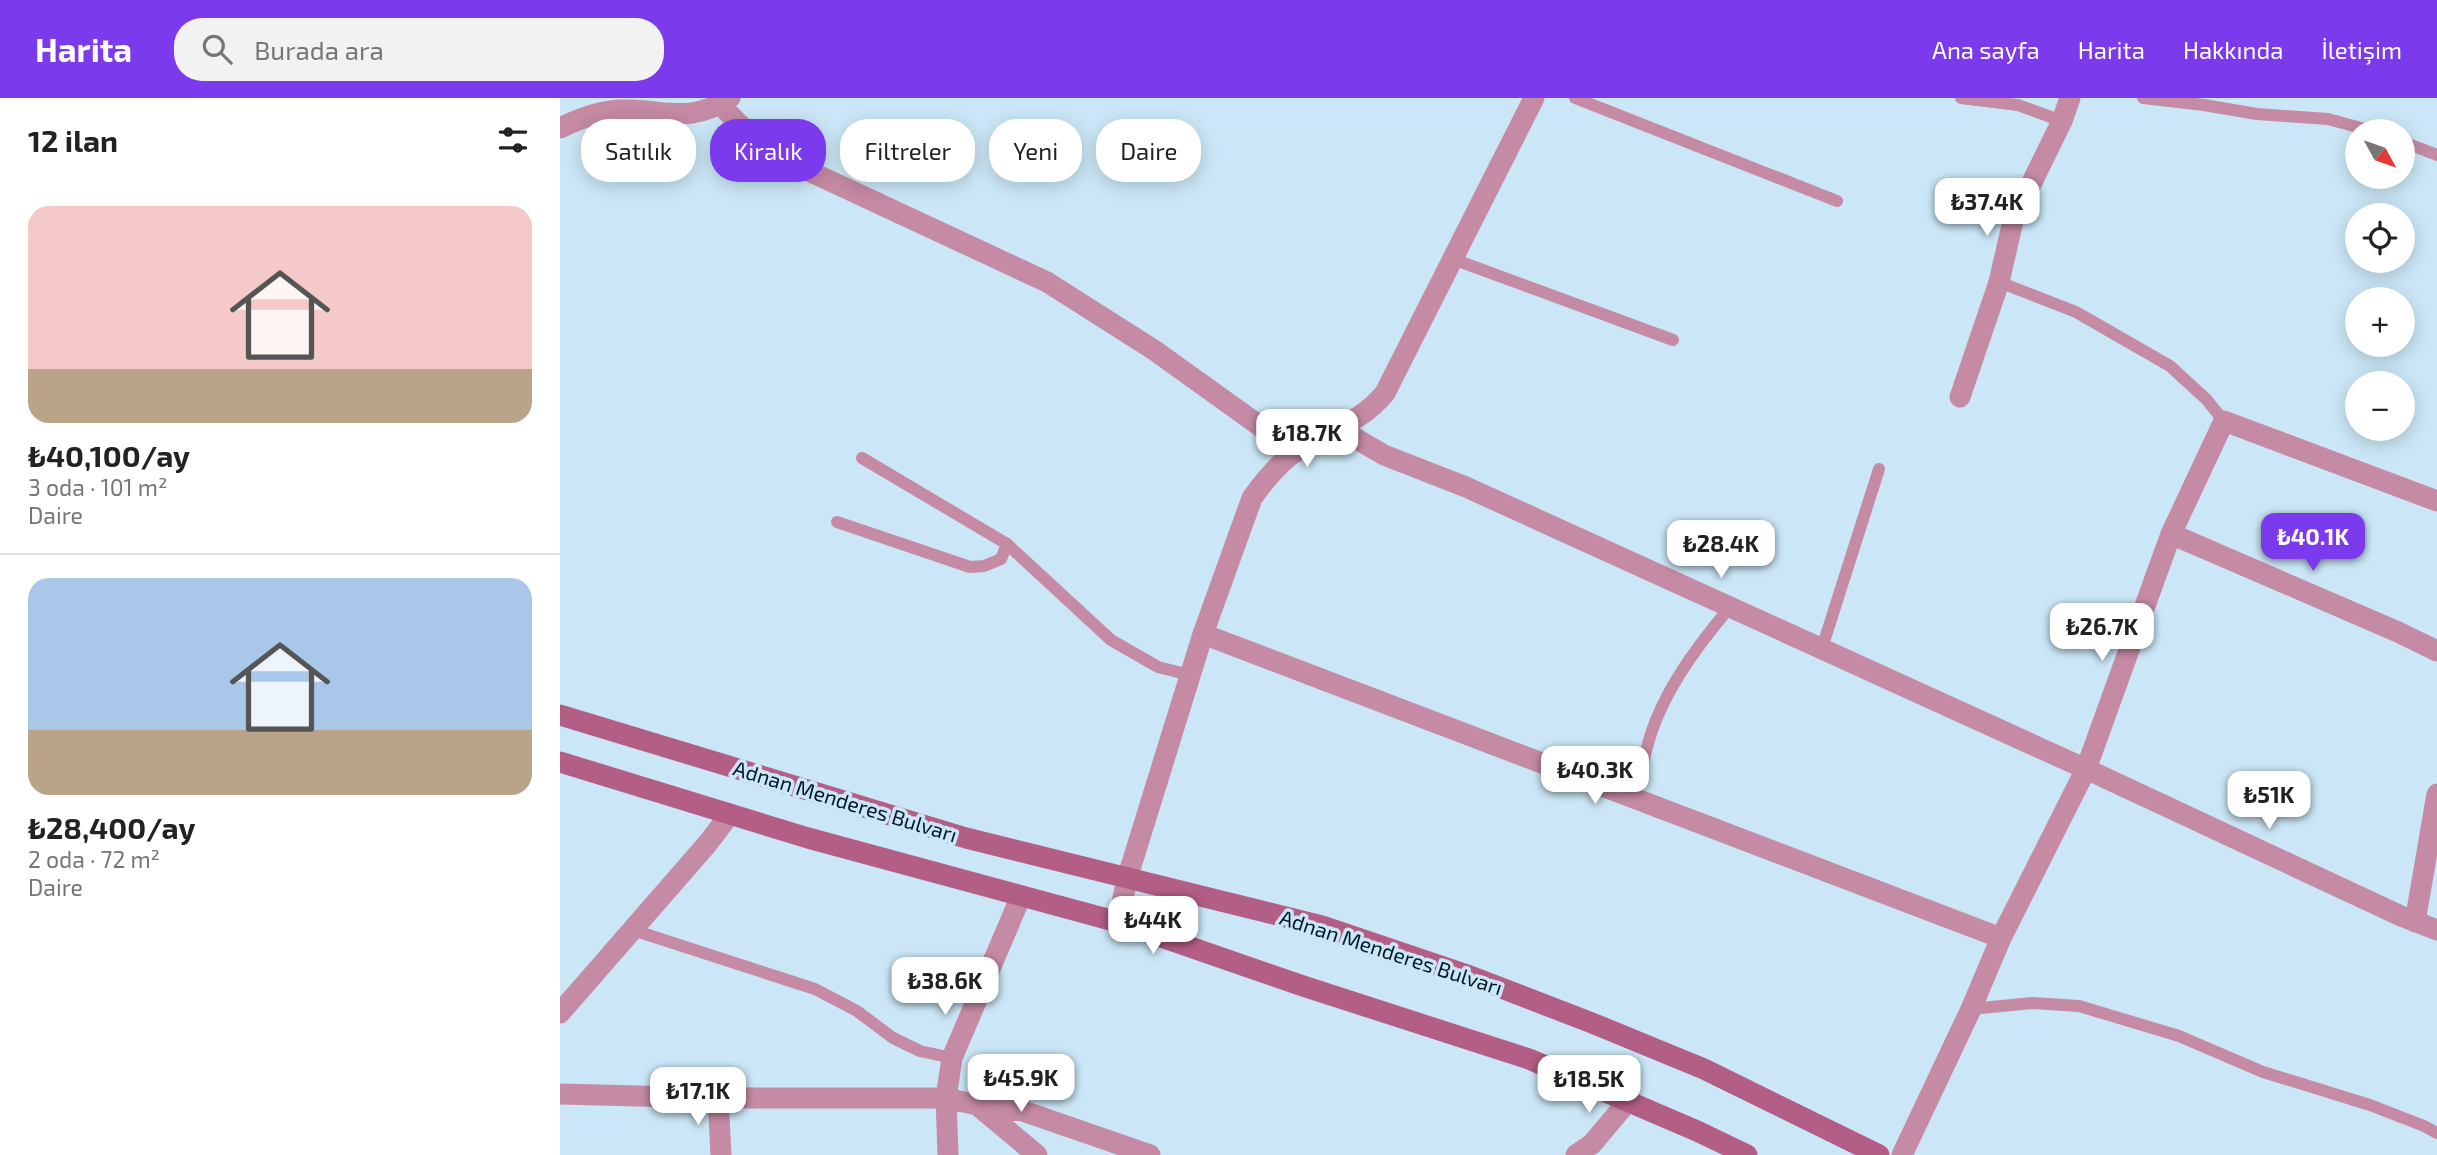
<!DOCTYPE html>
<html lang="tr">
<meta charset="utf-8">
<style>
:root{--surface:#fff;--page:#f2f2f2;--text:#222;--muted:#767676;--line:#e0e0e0;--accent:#7c3aed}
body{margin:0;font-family:"Exo 2",sans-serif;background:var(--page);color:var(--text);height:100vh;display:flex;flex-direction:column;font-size:26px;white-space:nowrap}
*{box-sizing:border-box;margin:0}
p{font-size:23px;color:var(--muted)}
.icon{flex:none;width:38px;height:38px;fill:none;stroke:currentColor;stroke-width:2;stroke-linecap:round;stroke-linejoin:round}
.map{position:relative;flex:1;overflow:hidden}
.side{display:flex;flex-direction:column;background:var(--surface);width:560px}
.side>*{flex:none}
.top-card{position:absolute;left:21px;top:21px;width:665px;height:63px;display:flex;gap:14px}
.needle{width:46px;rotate:130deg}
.buttons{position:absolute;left:1785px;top:21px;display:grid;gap:14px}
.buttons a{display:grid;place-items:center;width:70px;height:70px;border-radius:50%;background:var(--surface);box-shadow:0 4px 18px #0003;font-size:35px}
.price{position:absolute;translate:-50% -60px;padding:0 16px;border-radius:14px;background:#fff;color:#222;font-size:23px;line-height:46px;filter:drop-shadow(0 2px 4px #0008)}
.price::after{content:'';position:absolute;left:50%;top:42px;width:21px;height:16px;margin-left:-10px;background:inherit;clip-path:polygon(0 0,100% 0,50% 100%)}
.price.active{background:var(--accent);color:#fff}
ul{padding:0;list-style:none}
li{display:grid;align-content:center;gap:14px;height:371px;padding:0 28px}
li+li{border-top:2px solid var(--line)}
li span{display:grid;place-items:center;height:217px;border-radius:21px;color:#555}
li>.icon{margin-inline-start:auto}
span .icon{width:126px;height:126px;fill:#fffc;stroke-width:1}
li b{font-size:30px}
h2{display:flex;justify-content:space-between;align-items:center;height:84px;padding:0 28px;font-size:30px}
.chip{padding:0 24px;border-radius:28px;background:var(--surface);box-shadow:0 4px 18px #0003;font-size:24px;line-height:63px}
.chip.active{background:var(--accent);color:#fff}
header{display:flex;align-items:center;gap:42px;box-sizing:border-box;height:98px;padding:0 35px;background:var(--accent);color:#fff}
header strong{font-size:33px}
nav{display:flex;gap:38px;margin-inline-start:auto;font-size:24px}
.search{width:490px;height:63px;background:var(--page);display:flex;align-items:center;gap:18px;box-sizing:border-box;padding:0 24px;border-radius:28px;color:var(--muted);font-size:26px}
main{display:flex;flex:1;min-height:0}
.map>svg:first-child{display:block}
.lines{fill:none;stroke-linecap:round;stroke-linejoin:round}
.lane{stroke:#c58aa4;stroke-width:12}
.street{stroke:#c58aa4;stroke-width:21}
.secondary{stroke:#b35e85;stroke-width:21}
.labels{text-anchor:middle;stroke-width:7;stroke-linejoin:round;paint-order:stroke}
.street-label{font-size:21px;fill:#001927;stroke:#cbe7f7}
</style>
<header>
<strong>Harita</strong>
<div class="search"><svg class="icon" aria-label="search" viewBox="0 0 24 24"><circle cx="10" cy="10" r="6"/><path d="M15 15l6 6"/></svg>Burada ara</div>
<nav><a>Ana sayfa</a><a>Harita</a><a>Hakkında</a><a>İletişim</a></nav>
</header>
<main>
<section class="side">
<h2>12 ilan<svg class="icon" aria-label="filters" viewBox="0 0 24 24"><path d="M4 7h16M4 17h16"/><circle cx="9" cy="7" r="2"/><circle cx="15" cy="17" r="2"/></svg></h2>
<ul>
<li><span style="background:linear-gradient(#f6c9c9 75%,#b9a48a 0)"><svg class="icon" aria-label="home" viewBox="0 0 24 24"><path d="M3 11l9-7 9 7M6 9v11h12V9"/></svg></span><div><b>₺40,100/ay</b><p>3 oda · 101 m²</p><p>Daire</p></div></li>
<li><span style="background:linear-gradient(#a9c7e8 70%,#b9a48a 0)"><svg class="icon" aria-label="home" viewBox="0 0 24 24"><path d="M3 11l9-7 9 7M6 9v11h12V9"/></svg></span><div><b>₺28,400/ay</b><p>2 oda · 72 m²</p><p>Daire</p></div></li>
</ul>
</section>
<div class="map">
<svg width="1877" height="1057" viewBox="0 0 1877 1057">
<rect width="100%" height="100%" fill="#cbe7f7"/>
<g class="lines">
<!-- lane -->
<path class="lane" d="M1015,0L1277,103
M1401,0L1458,7L1502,23
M1583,0L1644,7L1697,16L1768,21L1812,33
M1843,44L1877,57
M893,161L1113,242
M1439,184L1516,214L1610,268L1646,301L1664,323
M302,360L447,446L551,542L598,569L630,577
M277,424L410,469L424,468L441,461L447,446
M1262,550L1319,371
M1074,700C1081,675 1086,646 1096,622C1113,580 1141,544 1170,509
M73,832L255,891L297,913L333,940L360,953L392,960
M1411,911L1472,905L1519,908L1619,938L1703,974L1810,1007L1864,1028L1877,1035"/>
<!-- street -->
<path class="street" d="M161,6C183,34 207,50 238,68L487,184L594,252L711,336L734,355
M0,30C22,19 44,11 69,12C111,13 130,25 170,0
M1400,299L1439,184L1453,123L1502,23L1510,0
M778,330L824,357L906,389L1526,671L1841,818L1877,832
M1611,436L1838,534L1877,553
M643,536L1441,840
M558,824L567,781L643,536L692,400C709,376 729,354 756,340C785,326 804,320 825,295L974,0
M1855,824L1877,696
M0,915L148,745L170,716
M0,996L158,1000H386L417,1007L463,1013L590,1057
M158,1000L161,1057
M417,1007L477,1057
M388,1057L386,1000L392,960L461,798
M1016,1057L1032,1046L1068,1003
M1342,1057L1411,911L1441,840L1526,671L1611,436L1664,323L1877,403"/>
<!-- secondary -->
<path class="secondary" d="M0,617L406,740L762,828L910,878L1032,925L1144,971L1319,1057
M0,664L248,740L558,824L743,888L969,961L1137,1033L1187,1057"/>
</g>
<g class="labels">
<!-- street labels -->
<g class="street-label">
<text transform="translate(285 704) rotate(17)" y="7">Adnan Menderes Bulvarı</text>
<text transform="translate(831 855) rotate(18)" y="7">Adnan Menderes Bulvarı</text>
</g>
</g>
</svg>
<div class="buttons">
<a><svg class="needle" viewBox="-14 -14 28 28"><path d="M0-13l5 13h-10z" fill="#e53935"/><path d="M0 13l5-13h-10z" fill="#767676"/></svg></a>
<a><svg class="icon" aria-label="locate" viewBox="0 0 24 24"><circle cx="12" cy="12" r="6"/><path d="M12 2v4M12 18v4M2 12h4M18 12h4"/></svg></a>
<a>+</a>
<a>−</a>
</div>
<b class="price" style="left:1427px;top:140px">₺37.4K</b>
<b class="price" style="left:747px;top:371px">₺18.7K</b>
<b class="price active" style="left:1753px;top:475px">₺40.1K</b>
<b class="price" style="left:1161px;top:482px">₺28.4K</b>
<b class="price" style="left:1542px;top:565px">₺26.7K</b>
<b class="price" style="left:1035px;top:708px">₺40.3K</b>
<b class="price" style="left:1709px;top:733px">₺51K</b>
<b class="price" style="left:593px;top:858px">₺44K</b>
<b class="price" style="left:385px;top:919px">₺38.6K</b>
<b class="price" style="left:461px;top:1016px">₺45.9K</b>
<b class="price" style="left:1029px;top:1017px">₺18.5K</b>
<b class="price" style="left:138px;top:1029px">₺17.1K</b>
<div class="top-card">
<a class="chip">Satılık</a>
<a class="chip active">Kiralık</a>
<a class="chip">Filtreler</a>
<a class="chip">Yeni</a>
<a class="chip">Daire</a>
</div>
</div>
</main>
